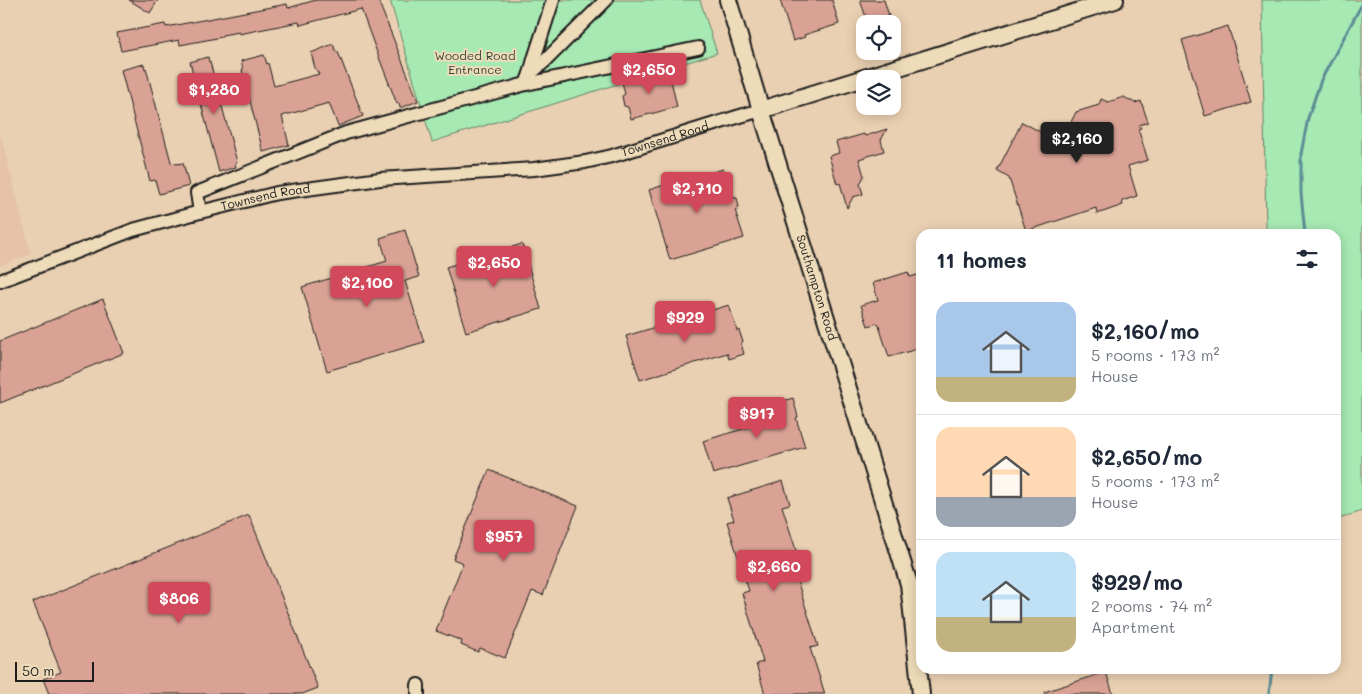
<!DOCTYPE html>
<meta charset="utf-8">
<style>
:root{--surface:#fff;--page:#f6f6f7;--text:#1f2937;--muted:#747a83;--line:#e0e1e3;--accent:#d1495b}
body{margin:0;font-family:Mali,sans-serif;background:var(--page);color:var(--text);height:100vh;display:flex;flex-direction:column;font-size:19px;white-space:nowrap}
*{box-sizing:border-box;margin:0}
p{font-size:16px;color:var(--muted)}
.icon{flex:none;width:28px;height:28px;fill:none;stroke:currentColor;stroke-width:2;stroke-linecap:round;stroke-linejoin:round}
.map{position:relative;flex:1;overflow:hidden}
.side{position:absolute;left:916px;top:229px;width:425px;height:445px;display:flex;flex-direction:column;background:var(--surface);border-radius:15px;box-shadow:0 2px 12px #0003}
.side>*{flex:none}
.buttons{position:absolute;left:856px;top:15px;display:grid;gap:10px}
.buttons a{display:grid;place-items:center;width:45px;height:45px;border-radius:10px;background:var(--surface);box-shadow:0 2px 12px #0003;font-size:25px}
.scale{position:absolute;left:15px;bottom:12px;width:79px;box-sizing:border-box;padding-left:5px;border:2px solid #1c1c1c;border-top:0;font-size:14px;line-height:18px;white-space:nowrap;color:#1c1c1c;-webkit-text-stroke:4px #eedbb9;paint-order:stroke}
.price{position:absolute;translate:-50% -42px;padding:0 11px;border-radius:5px;background:var(--accent);color:#fff;font-size:16px;line-height:32px;filter:drop-shadow(0 1px 2px #0008)}
.price::after{content:'';position:absolute;left:50%;top:30px;width:15px;height:11px;margin-left:-8px;background:inherit;clip-path:polygon(0 0,100% 0,50% 100%)}
.price.selected{background:#222;color:#fff}
ul{padding:0;list-style:none}
li{display:flex;align-items:center;gap:15px;height:125px;padding:0 20px}
li+li{border-top:1px solid var(--line)}
li span{display:grid;place-items:center;flex:none;width:140px;height:100px;border-radius:15px;color:#555}
li>.icon{margin-inline-start:auto}
span .icon{width:60px;height:60px;fill:#fffc;stroke-width:1}
li b{font-size:21px}
h2{display:flex;justify-content:space-between;align-items:center;height:60px;padding:0 20px;font-size:21px}
.map>svg:first-child{display:block}
.built{fill:#e5c2a9}
.green{fill:#a7e9b3;stroke:#628268}
.lines{fill:none;stroke-linecap:round;stroke-linejoin:round}
.stream{stroke:#5d8c95;stroke-width:3}
.building{fill:#daa295;stroke:#1c1c1c}
.minor-casing{stroke:#1c1c1c;stroke-width:16}
.tertiary-casing{stroke:#1c1c1c;stroke-width:20}
.minor{stroke:#eedbb9;stroke-width:12}
.tertiary{stroke:#eedbb9;stroke-width:16}
.labels{text-anchor:middle;stroke-width:4;stroke-linejoin:round;paint-order:stroke}
.park-label{font-size:12px;fill:#38453a;stroke:#eedbb9}
.street-label{font-size:12px;fill:#1c1c1c;stroke:#eedbb9}
</style>
<div class="map">
<svg width="1362" height="694" viewBox="0 0 1362 694">
<rect width="100%" height="100%" fill="#ead0b2"/>
<filter id="ink" filterUnits="userSpaceOnUse"><feTurbulence type="fractalNoise" baseFrequency=".02" numOctaves="2"/><feDisplacementMap in="SourceGraphic" scale="10" xChannelSelector="R" yChannelSelector="G"/><feConvolveMatrix kernelMatrix="1 2 1 2 8 2 1 2 1" color-interpolation-filters="sRGB"/></filter>
<g filter="url(#ink)">
<!-- built -->
<path class="built" d="M0,132L31,254L0,266Z"/>
<!-- green -->
<path class="green" d="M390,0H700L717,53L432,142Z
M1262,0H1362V511L1336,520V234H1255L1266,230Z"/>
<g class="lines">
<!-- stream -->
<path class="stream" d="M1305,234L1301,193V154L1308,118L1321,80L1362,4
M1269,694L1272,669"/>
</g>
<!-- building -->
<path class="building" d="M129,0H158L150,13Z
M316,0H378L418,101L400,108L399,103L397,104L373,42L361,9L300,25L299,22L239,34V32L222,35V37L180,45L179,40L121,51L117,33L165,24L166,27L287,4L288,8Z
M780,0H832L839,24L804,35L805,37L793,41Z
M860,0H884L889,16L868,23Z
M1228,26L1251,102L1205,116L1182,40Z
M333,44L336,52H338L363,116L338,126L329,103L282,116L289,145L263,152L242,70H243L241,61L264,55L267,64L268,63L274,86L319,74L315,68L311,53Z
M208,57L209,62H210L237,162L235,163L236,167L219,172L190,62Z
M144,64L145,69L146,68L171,162L172,164L175,163L176,164L183,163L189,186L159,194L155,180L150,181L121,70Z
M669,71L677,107L631,119L628,107L624,106L622,96L625,94L622,82Z
M1124,97L1135,103L1141,101L1148,122L1139,125L1141,128L1138,129L1148,160L1128,166L1137,196L1122,201L1123,205L1097,214L1096,208L1026,231L1009,178L997,171L1022,122L1050,137L1066,132L1076,112L1099,105L1101,99L1108,102Z
M887,129L881,140L884,151L859,159L864,176L860,184L863,194L853,197L847,208L840,183L837,184L829,156L839,153L836,142L864,134L865,136Z
M723,169L731,196L733,195L734,198H737L739,207L736,208L738,210H735L744,238L670,260L649,190L682,179L683,181Z
M405,230L419,277L405,281L424,342L327,371L302,287L387,261L380,238Z
M522,244L541,309L466,332L446,267Z
M908,272L910,277L921,274V348L889,357L878,323L868,326L861,305L878,300L873,283Z
M103,299L124,353L0,403V341Z
M729,305L737,331L739,330L743,342L741,343L744,354L729,359L727,353L640,380L626,336Z
M793,398L798,417L796,418L805,447L713,474L703,441L759,424L755,410Z
M489,470L578,506L543,595L532,591L505,658L480,648L478,652L461,645L462,641L436,631L463,563L453,559Z
M783,481L790,504L782,506L804,575L796,577L818,646L810,648L825,694H765L756,664L763,662L742,593L749,591L727,522L734,520L727,498Z
M249,515L318,688L302,694H49L43,679L61,672L33,602Z
M1106,672L1113,694H1045L1044,692Z"/>
<g class="lines">
<!-- minor casing -->
<g class="minor-casing">
<g id="minor">
<path d="M530,74L534,59L553,0"/>
<path d="M526,84L530,74L545,61L606,0"/>
<path d="M200,212L197,193L346,133L526,84L698,48"/>
<path id="s1" d="M0,281L133,230L200,212L277,193L380,179L534,169L585,162L612,156L737,117L761,110"/>
<path d="M418,694V685"/>
</g>
</g>
<!-- tertiary casing -->
<g class="tertiary-casing">
<g id="tertiary">
<path id="s2" d="M728,0L761,110L909,584L921,694"/>
<path d="M761,110L1115,0"/>
</g>
</g>
<!-- minor -->
<use href="#minor" class="minor"/>
<!-- tertiary -->
<use href="#tertiary" class="tertiary"/>
</g>
</g>
<g class="labels">
<!-- park labels -->
<g class="park-label">
<text x="475" y="60">Wooded Road<tspan x="475" dy="14">Entrance</tspan></text>
</g>
<!-- street labels -->
<g class="street-label">
<text dy="4" stroke="none"><textPath href="#s1" startOffset="684">Townsend Road</textPath></text>
<text dy="4" stroke="none"><textPath href="#s1" startOffset="279">Townsend Road</textPath></text>
<text dy="4" stroke="none"><textPath href="#s2" startOffset="301">Southampton Road</textPath></text>
</g>
</g>
</svg>
<div class="buttons">
<a><svg class="icon" aria-label="locate" viewBox="0 0 24 24"><circle cx="12" cy="12" r="6"/><path d="M12 2v4M12 18v4M2 12h4M18 12h4"/></svg></a>
<a><svg class="icon" aria-label="layers" viewBox="0 0 24 24"><path d="M12 4l9 5-9 5-9-5zM3 14l9 5 9-5"/></svg></a>
</div>
<div class="scale">50 m</div>
<b class="price" style="left:649px;top:95px">$2,650</b>
<b class="price" style="left:214px;top:115px">$1,280</b>
<b class="price selected" style="left:1077px;top:164px">$2,160</b>
<b class="price" style="left:697px;top:214px">$2,710</b>
<b class="price" style="left:494px;top:288px">$2,650</b>
<b class="price" style="left:367px;top:308px">$2,100</b>
<b class="price" style="left:685px;top:343px">$929</b>
<b class="price" style="left:757px;top:439px">$917</b>
<b class="price" style="left:504px;top:562px">$957</b>
<b class="price" style="left:774px;top:592px">$2,660</b>
<b class="price" style="left:179px;top:624px">$806</b>
<section class="side">
<h2>11 homes<svg class="icon" aria-label="filters" viewBox="0 0 24 24"><path d="M4 7h16M4 17h16"/><circle cx="9" cy="7" r="2"/><circle cx="15" cy="17" r="2"/></svg></h2>
<ul>
<li><span style="background:linear-gradient(#a9c7e8 75%,#c2b280 0)"><svg class="icon" aria-label="home" viewBox="0 0 24 24"><path d="M3 11l9-7 9 7M6 9v11h12V9"/></svg></span><div><b>$2,160/mo</b><p>5 rooms · 173 m²</p><p>House</p></div></li>
<li><span style="background:linear-gradient(#ffd9b3 70%,#9aa5b1 0)"><svg class="icon" aria-label="home" viewBox="0 0 24 24"><path d="M3 11l9-7 9 7M6 9v11h12V9"/></svg></span><div><b>$2,650/mo</b><p>5 rooms · 173 m²</p><p>House</p></div></li>
<li><span style="background:linear-gradient(#bfe0f5 65%,#c2b280 0)"><svg class="icon" aria-label="home" viewBox="0 0 24 24"><path d="M3 11l9-7 9 7M6 9v11h12V9"/></svg></span><div><b>$929/mo</b><p>2 rooms · 74 m²</p><p>Apartment</p></div></li>
</ul>
</section>
</div>
